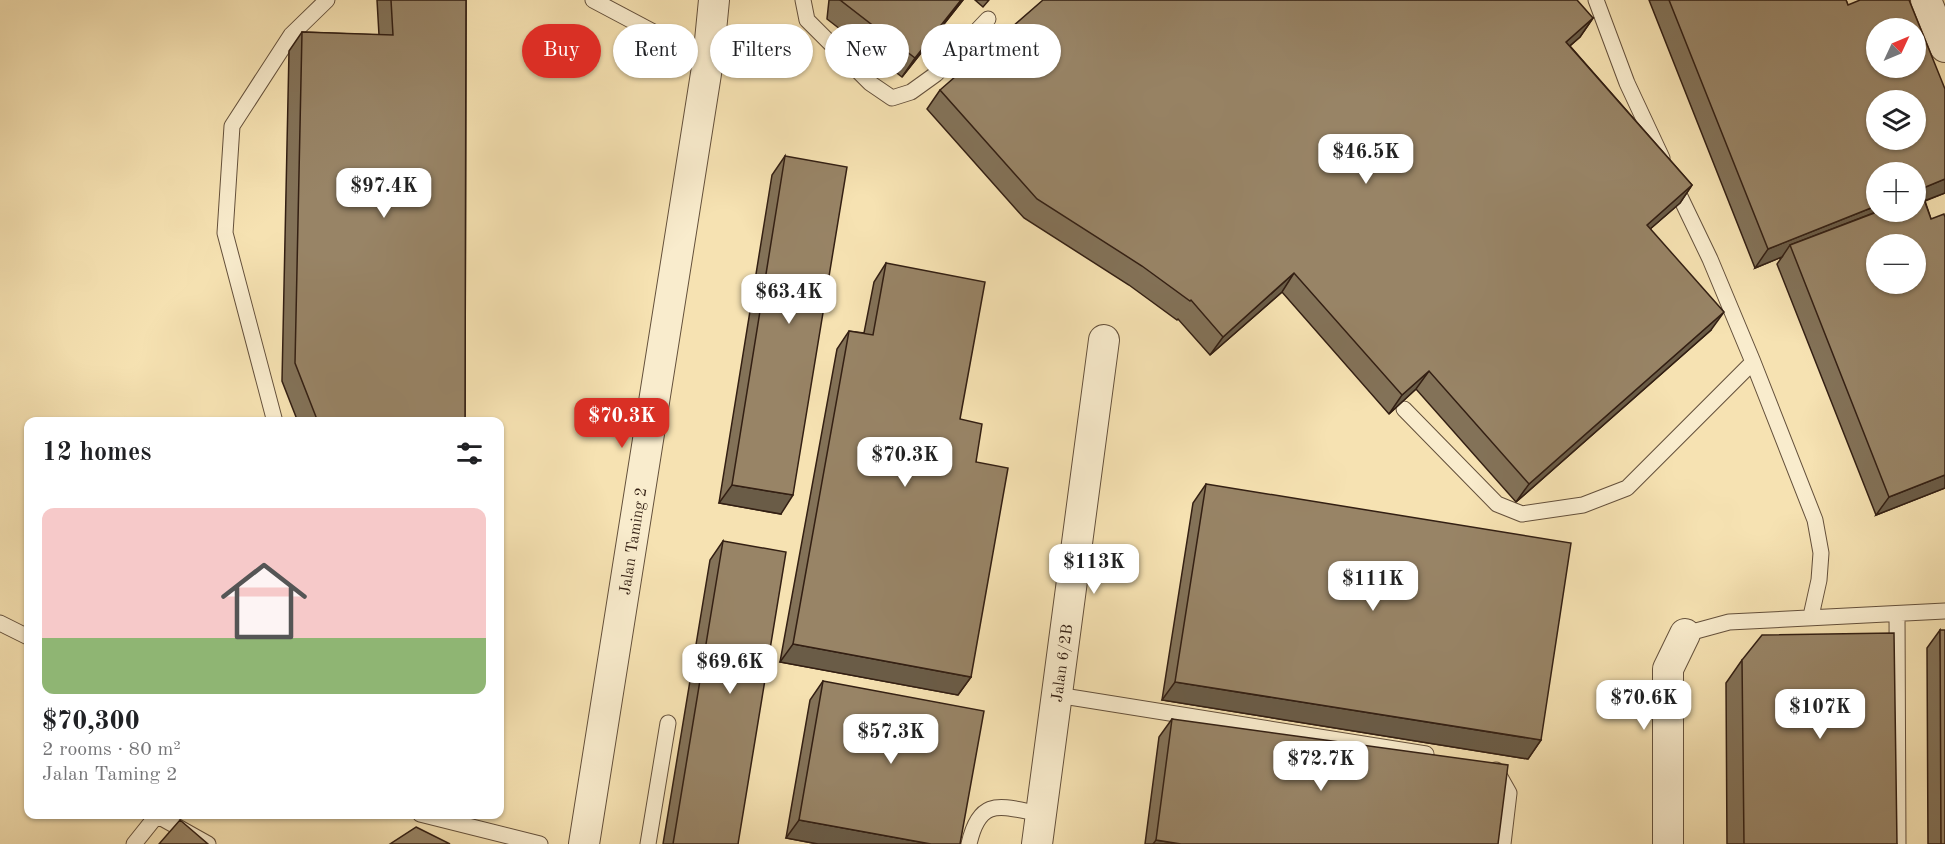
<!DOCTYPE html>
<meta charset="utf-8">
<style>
:root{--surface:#fff;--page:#f2f2f2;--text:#202124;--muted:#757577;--line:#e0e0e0;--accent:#d93025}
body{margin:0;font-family:"Old Standard TT",serif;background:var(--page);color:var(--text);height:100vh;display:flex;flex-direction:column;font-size:22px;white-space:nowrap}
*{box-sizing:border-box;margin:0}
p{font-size:20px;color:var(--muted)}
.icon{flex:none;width:33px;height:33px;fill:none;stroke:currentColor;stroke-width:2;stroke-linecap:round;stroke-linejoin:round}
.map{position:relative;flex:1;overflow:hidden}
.sheet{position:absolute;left:24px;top:417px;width:480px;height:402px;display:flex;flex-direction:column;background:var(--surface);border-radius:12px;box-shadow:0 2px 4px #0004}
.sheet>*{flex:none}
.hud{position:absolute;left:522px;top:24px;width:570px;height:54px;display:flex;gap:12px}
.needle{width:39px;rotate:46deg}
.controls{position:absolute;left:1866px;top:18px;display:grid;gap:12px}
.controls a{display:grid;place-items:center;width:60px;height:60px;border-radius:50%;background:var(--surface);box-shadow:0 2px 4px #0004;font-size:30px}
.price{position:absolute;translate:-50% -51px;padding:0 14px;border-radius:12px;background:#fff;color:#222;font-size:20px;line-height:39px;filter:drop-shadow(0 2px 3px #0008)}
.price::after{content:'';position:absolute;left:50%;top:36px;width:18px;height:14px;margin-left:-9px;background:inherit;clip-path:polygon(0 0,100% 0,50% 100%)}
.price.current{background:var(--accent);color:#fff}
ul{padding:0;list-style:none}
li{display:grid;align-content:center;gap:12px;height:318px;padding:0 18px}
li+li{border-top:2px solid var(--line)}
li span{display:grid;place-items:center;height:186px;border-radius:12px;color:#555}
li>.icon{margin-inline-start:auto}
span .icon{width:108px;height:108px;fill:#fffc;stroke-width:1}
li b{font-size:26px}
h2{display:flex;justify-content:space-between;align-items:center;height:72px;padding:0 18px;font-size:26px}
.tag{padding:0 21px;border-radius:27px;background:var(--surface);box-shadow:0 2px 4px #0004;font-size:21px;line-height:54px}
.tag.current{background:var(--accent);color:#fff}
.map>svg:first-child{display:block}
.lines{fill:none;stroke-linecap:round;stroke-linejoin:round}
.service-casing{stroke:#64503b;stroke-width:17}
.minor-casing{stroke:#64503b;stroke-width:32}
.service{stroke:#f9eccd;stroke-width:15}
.minor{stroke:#f9eccd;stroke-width:30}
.wall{fill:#837258;stroke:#331f13;stroke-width:1.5}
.shaded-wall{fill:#6a5c47;stroke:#331f13;stroke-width:1.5}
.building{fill:#988466;stroke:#331f13;stroke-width:1.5;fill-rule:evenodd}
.labels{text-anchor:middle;stroke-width:4.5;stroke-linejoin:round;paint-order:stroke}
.street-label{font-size:16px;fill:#331f13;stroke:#f9eccd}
</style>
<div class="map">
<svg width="1945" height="844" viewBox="0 0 1945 844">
<rect width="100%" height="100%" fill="#f6e2b2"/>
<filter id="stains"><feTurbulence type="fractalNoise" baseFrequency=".00333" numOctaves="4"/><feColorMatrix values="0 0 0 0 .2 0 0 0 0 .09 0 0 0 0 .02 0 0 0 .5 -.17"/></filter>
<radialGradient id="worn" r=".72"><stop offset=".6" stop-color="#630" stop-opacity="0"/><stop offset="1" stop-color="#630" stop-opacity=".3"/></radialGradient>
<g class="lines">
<!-- service casing -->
<g class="service-casing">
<path id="service" d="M593,0L708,61
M803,0L807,20L870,83L892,98L911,92L936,74L988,19
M1596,0L1627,83L1662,158
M1673,182L1710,259L1753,362
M1404,409L1497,504L1522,514L1583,505L1627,488L1753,362L1815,520L1821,553L1819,580L1811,616
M275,422L225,233L232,126L291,35L327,0
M1897,614L1898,844
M0,623L28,637
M1685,634L1729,622L1945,611
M1057,695L1426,754
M1496,770L1509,793L1503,844
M420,814L540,844
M158,816L208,844
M134,844L158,814
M648,844L668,723
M969,844C980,795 1002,807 1041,814"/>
</g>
<!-- minor casing -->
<g class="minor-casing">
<path id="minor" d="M1926,0L1945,47
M584,844L708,61L714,0
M1037,844L1104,340
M1668,844V669L1685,634"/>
</g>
<!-- service -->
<use href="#service" class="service"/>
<!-- minor -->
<use href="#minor" class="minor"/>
</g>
<!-- wall -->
<path class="wall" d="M377,0H466L465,422H298L282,381L289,51L302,32L379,35Z
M829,0H963L902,77L827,19Z
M975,0H989L983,7Z
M1649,0H1846L1848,5L1945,89V193L1925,201L1931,219L1945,217V488L1876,515L1777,264L1782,257L1755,268Z
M1593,18L1580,37L1570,46L1692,185L1680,203L1650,229L1711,330L1516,502L1416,389L1389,414L1282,292L1210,355L1178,319L1177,320L1129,285L1024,218L927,109L940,90Z
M785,156L781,514L719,503L772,175Z
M886,263L960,419L976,462L971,677L958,695L780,662L837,349L849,331L864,333L874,282Z
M1206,484L1541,740L1528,759L1162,700L1193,503Z
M723,541L738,844H663L710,560Z
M1940,630L1945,844H1928L1927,648Z
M1742,660L1897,844H1727L1726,683Z
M823,681L960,844H818L786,838L810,700Z
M1172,719L1498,844H1145L1159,737Z"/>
<!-- shaded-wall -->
<path class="shaded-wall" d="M961,0H963L902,77L915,58Z
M1593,18L1580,37L1553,60L1566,42Z
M1945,179V193L1916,204V191Z
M1692,185L1680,203L1634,243L1647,225Z
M1876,206V212L1790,245L1782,257L1755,268L1768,249Z
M1294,273L1282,292L1210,355L1223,337Z
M1724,312L1711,330L1516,502L1529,484Z
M1429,371L1416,389L1389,414L1402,395Z
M1945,475V488L1876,515L1889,497Z
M732,485L793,495L781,514L719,503Z
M793,644L971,677L958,695L780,662Z
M1175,682L1541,740L1528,759L1162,700Z
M799,820L931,844H818L786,838Z
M1156,840L1181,844H1153Z"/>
<!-- building -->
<path class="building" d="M391,0H466L465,422H318L295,363L302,32L393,35Z
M840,0H961L915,58Z
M1043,0H1577L1593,18L1566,42L1692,185L1647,225L1724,312L1529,484L1429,371L1402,395L1294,273L1223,337L1191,300L1190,301L1142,266L1037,199L940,90Z
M1669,0H1846L1848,5L1860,0H1909L1945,89V179L1916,191V172H1876V206L1768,249ZM1876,28H1916V68H1876ZM1876,100H1916V140H1876Z
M785,156L847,167L793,495L732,485Z
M1922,194L1931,219L1944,214L1945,217V475L1889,497L1790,245L1877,212H1916V197ZM1876,244H1916V284H1876Z
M886,263L985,282L960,419L982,424L976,462L1008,468L971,677L793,644L849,331L873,335Z
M1206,484L1571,543L1541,740L1175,682Z
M723,541L786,552L738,844H673Z
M1940,630H1945V844H1941Z
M1894,633L1897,844H1744L1742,660L1762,635Z
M823,681L984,711L960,844H931L799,820Z
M1172,719L1508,765L1498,844H1181L1156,840Z
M180,820L208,844H159Z
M416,827L450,844H390Z"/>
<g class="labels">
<!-- street labels -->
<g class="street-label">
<text transform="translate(632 541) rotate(-81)" y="6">Jalan Taming 2</text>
<text transform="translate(1061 663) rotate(-82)" y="6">Jalan 6/2B</text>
</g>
</g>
<rect width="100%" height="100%" filter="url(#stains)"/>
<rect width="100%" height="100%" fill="url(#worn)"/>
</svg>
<div class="controls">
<a><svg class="needle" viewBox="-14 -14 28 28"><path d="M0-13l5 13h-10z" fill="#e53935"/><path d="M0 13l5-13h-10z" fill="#757577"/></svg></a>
<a><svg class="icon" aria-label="layers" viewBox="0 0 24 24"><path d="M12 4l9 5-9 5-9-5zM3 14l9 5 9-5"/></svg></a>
<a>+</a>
<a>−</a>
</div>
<b class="price" style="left:1366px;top:185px">$46.5K</b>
<b class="price" style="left:384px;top:219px">$97.4K</b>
<b class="price" style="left:789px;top:325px">$63.4K</b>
<b class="price current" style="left:622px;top:449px">$70.3K</b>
<b class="price" style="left:905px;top:488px">$70.3K</b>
<b class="price" style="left:1094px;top:595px">$113K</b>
<b class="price" style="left:1373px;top:612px">$111K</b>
<b class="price" style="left:730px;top:695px">$69.6K</b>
<b class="price" style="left:1644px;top:731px">$70.6K</b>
<b class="price" style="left:1820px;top:740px">$107K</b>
<b class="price" style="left:891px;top:765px">$57.3K</b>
<b class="price" style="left:1321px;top:792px">$72.7K</b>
<div class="hud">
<a class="tag current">Buy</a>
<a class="tag">Rent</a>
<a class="tag">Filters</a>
<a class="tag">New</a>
<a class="tag">Apartment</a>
</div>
<section class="sheet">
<h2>12 homes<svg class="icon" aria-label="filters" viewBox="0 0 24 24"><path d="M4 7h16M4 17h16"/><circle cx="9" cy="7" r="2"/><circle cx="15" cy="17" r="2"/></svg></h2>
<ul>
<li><span style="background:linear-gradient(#f6c9c9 70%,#8fb573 0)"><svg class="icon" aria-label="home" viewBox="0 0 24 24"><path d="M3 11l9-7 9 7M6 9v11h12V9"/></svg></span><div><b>$70,300</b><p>2 rooms · 80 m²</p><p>Jalan Taming 2</p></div></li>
</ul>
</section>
</div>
